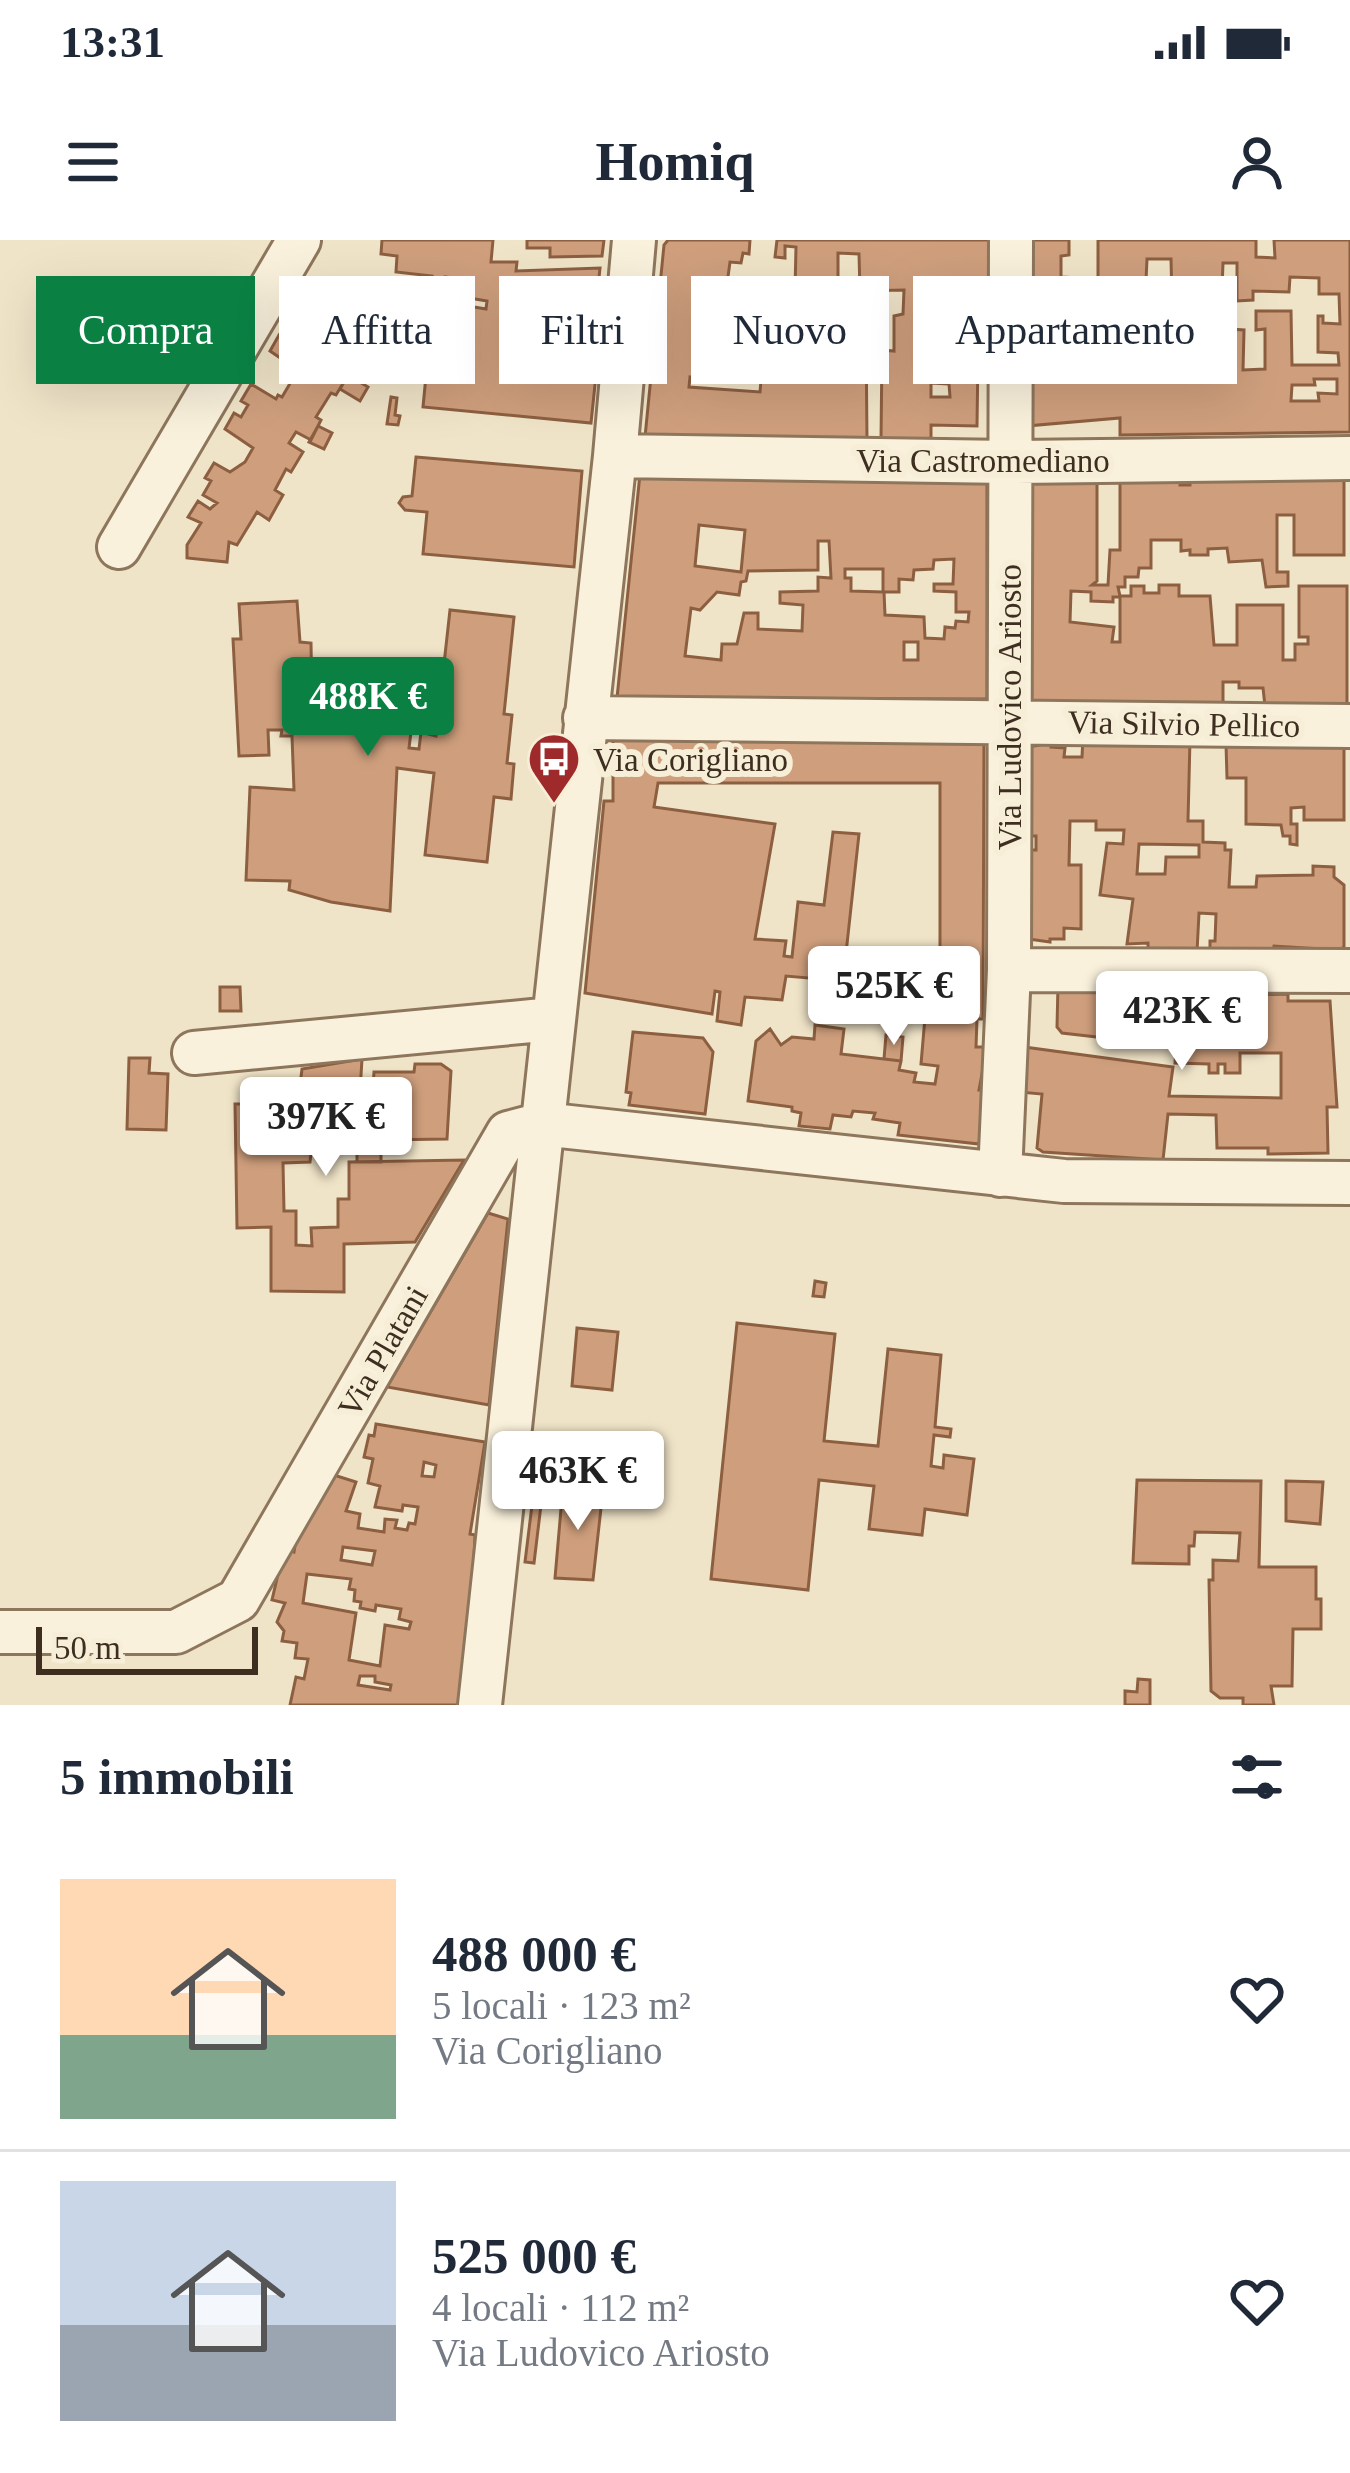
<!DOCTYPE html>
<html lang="it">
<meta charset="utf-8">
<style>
:root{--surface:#fff;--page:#f2f2f3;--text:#1f2937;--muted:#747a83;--line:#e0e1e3;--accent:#0b8043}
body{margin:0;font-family:"Times New Roman",serif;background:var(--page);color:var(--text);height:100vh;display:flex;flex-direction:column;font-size:45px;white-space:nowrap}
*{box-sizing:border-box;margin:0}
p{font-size:39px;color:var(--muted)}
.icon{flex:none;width:66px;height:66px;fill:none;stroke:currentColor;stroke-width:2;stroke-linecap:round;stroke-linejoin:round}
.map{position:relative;height:1465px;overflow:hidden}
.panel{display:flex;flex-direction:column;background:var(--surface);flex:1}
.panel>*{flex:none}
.top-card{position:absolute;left:36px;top:36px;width:1278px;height:108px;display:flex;gap:24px}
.scale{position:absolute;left:36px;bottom:30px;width:222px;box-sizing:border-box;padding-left:12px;border:6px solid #3d2e20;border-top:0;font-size:33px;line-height:42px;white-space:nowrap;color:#3d2e20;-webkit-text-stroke:9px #f7eed8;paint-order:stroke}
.price{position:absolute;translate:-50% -102px;padding:0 27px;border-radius:12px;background:#fff;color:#222;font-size:39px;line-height:78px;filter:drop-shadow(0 3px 6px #0008)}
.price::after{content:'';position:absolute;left:50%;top:72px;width:36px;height:27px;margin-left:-18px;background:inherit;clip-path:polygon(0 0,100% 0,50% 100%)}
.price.active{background:var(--accent);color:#fff}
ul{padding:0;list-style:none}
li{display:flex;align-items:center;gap:36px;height:300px;padding:0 60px}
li+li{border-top:3px solid var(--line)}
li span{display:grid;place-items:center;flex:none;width:336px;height:240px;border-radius:0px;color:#555}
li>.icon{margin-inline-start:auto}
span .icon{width:144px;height:144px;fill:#fffc;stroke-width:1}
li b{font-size:51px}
h2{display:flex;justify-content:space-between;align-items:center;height:144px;padding:0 60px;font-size:51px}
.tag{padding:0 42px;border-radius:0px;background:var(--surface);box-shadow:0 12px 48px #0002;font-size:42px;line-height:108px}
.tag.active{background:var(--accent);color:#fff}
.status{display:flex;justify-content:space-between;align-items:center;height:84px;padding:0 60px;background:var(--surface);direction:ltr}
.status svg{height:33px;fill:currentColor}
header{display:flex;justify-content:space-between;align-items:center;height:156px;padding:0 60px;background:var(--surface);font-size:54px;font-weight:800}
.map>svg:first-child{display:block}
.building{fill:#cf9f7d;stroke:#8d5f41;stroke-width:3;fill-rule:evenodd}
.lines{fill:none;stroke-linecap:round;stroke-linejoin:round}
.minor-casing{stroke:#8d765c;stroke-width:48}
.minor{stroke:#faf1dc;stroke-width:42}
.labels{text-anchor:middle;stroke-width:12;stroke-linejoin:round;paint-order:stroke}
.street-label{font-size:33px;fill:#3d2e20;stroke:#f7eed8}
.poi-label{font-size:33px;fill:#3d2e20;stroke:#f7eed8;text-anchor:start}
</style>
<div class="status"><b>13:31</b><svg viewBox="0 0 49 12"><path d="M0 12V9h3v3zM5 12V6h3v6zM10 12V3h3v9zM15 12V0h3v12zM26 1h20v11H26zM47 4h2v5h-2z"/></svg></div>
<header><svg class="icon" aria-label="menu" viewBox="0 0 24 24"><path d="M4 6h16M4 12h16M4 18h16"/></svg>Homiq<svg class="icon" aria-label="person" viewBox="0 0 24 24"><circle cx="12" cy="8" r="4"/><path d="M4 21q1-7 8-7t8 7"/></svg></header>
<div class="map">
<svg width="1350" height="1465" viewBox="0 0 1350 1465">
<rect width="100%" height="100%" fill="#f0e4c8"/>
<!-- building -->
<path class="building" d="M382,0H493L491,22H517L516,31L600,28L595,77L602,78L591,183L423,167L431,84L458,87L462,65L486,69L487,61L451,55L453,38L445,37L442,49L430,48L432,36L396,32L397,16L381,14Z
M527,0H604L602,16L550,17V8H527Z
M668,0H750L749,14L743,13L741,23L730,22L727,44L770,48L769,69L732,66L731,78L708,76L706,90L764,97V110L787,111V125H811V95L833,94L834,139L842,138L840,90L866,91L867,200L645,197L664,5ZM720,112L763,116L760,152L689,147L690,137L700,138L702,127L718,130Z
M777,0H991L992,70H967V65L922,66V74H930L931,117H945L943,94H947V86H954V75H987V116H978L977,186L931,185V199L881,200L882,110L894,111V76L903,74L904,50L860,51L859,14L838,13V51L795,50L796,7L785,6V18L775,17ZM931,143L949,144L950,157H931Z
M1022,0H1069V15L1061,16V37L1079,38L1080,73H1086V86H1078L1071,118H1120L1119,78L1184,79V117L1198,116L1199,87L1244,90L1243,130L1265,129V89L1256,90V71H1291L1292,125H1339L1338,113L1318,112V76H1323V83L1340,84L1339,54H1319V38L1290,37L1289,52L1253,51V60L1237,61V23H1223L1222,49L1192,48L1193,61H1172L1171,19H1147L1145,62L1123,61V45L1098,43V0H1256V17L1275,18L1274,0H1350V192L1120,195V178L1026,186ZM1145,98H1161L1162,130H1146ZM1314,139H1337V154L1318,153L1319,161H1291L1292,145H1315Z
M334,54L372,58L370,77H364L363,97L354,111L349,109L346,115L339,112L335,119L339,122L336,128L348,135L336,155L331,153L316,177L321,180L311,200L296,192L289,203L303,212L291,232L286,229L275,250L283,255L269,280L257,272L237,305L229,302L227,322L187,318V305L201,283L188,277L198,261L210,269L217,263L203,255L211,241L205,238L214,223L230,232L245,222L253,208L225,189L234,173L241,177L248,165L241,161L251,144L276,159L278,155L282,157L298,130L270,111L279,95L285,100L294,85L306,92L315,81V69L332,70Z
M400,60L411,61L410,70L415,71L413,87L397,89Z
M809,76H834V86L809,87Z
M860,76L861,85L846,87L845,77Z
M348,135L368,147L360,161L340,149Z
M391,157L397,158L395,175L400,176L398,185L387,184Z
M318,186L332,193L324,209L309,202Z
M416,217L582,231L574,327L423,314L427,272L405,270L399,263L403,257L412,256Z
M1180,227V245H1190L1191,230L1344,234V315H1294V275H1277V332H1288V346L1266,347L1262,320L1229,322L1227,308L1208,309V315H1190V310L1181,311V300H1151V328H1139L1138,337H1125V347H1118L1120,356H1131V346H1144V353H1159V345H1179V356H1210L1214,405H1237V365H1283V420H1295V404H1308V397H1299V346H1347V466H1265L1263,448H1239V442H1223V465L1024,461L1031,243H1036V237H1097V341L1092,345H1108L1110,310H1120V232ZM1071,351L1091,352V361L1113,362V357H1120V402H1112L1114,387L1070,382Z
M640,234L987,239V459L617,458ZM699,285L745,290L741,332L695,326ZM818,301H829L831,338L818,337V351L780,352V363L803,365L802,391L758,389V373H744L737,404H722L721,420L685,416L691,368L700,370L717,352L739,355L741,342L746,341L748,331L818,330ZM954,319L953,344H934V351L956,352V372H969L968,382L956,381L955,388L945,387L944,399L925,398L924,377L885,375L884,352H899V339L913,340L914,330L933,329L934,320ZM845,329H883V352L851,351V338H845ZM904,402H918V420H904Z
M297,361L300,402L311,403L312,466L413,476L409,508L419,509L421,492L436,496L450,370L514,377L504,474L512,475L507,523L514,524L511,559L494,557L487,622L425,615L434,533L397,528L390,671L331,662L289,650L290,641L246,640L250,547L294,550L292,496H281L282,490H268L269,515L239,516L233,399H241L239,364Z
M1083,497L1155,499V506H1175L1176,498L1190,499L1188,581H1203V602L1225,603V610H1231L1229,647H1256L1257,636L1313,635V626L1334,627V637L1344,645V707L1339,710L1274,706L1273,711L1210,713V701H1215L1216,674L1199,673L1197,712L1148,711V703L1127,704L1133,659L1100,655L1107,603L1123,604L1124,590H1096V581H1070L1069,625H1081V689L1064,688V699H1050V702L1021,698L1024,610H1036V596H1024L1023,508L1051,503V507L1065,508L1064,517H1082ZM1139,604L1199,605V617H1166L1165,634H1137Z
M613,498L984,499L983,779H977L976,807H987L979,850H986L979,904L898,895L900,883L873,879L875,873L853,871L851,877L833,875L830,889L799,886L801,873L792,871V867L748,861L756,801L770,789L781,805L792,797L814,799L815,785L844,789L841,814L901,821L899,830L916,833L914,842L935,844L938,826L921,824L925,777L940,778V543H658L654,567L775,584L755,699L786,701L784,716L792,717L798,662L824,665L833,592L859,594L843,741L786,736L782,760L745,757L741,785L717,781L720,752L715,751L712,774L585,753L604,561H613Z
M1290,498H1344V580H1304V567L1291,568V584H1297V605L1290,604V596H1283L1281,585L1246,584V538H1227L1226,504L1291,507Z
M1058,745L1182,749L1179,766L1197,768L1196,764L1240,763V755L1288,754V761H1330L1337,867H1327L1328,913L1268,914V908H1217L1216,875L1168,874L1163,920L1043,912L1037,908L1042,854L1019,852L1024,807L1173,827L1169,856L1281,858V813H1240V833H1225V824H1218V833H1209V824L1175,823L1176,806L1062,793L1057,787Z
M220,747H240L241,771H220Z
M633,792L703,798L713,812L705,874L629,865L631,853L626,852Z
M886,795L903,797L901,821L884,819Z
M129,818H150L149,833L168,834L166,890L127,889Z
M362,819L357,901L313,897L310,922L283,923L284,971H296V1005L312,1006L311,988L338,987V959H349V922L464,920L415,1002L344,1004V1052L271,1051V987L237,988L235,864H255L256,857H264V849L272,844H281L287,853H299L302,829Z
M415,824H441L451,831L447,899L381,900V922H357V901L370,900L374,832H414Z
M488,973L508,979L489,1165L387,1147Z
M815,1041L826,1043L824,1057L813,1056Z
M737,1083L835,1094L824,1201L878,1206L888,1109L941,1115L935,1187L951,1189L950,1197L934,1195L931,1226L943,1228L944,1215L974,1219L967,1275L925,1269L922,1295L869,1289L874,1246L819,1240L808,1350L711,1339Z
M577,1088L618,1092L612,1150L572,1146Z
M376,1184L485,1202L470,1294L475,1295L473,1340L459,1465H290L296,1437L304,1439L308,1419L295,1418L297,1403L282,1401L284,1391L277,1382L285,1363L272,1360L279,1330L289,1310L294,1312L296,1300L334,1235L356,1242L346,1271L360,1274L358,1288L384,1292L385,1279L397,1280L395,1288L407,1290L409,1283L415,1284L418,1267L403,1265L402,1271L375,1267L380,1246L368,1243L373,1219L364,1217L369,1195L374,1196ZM424,1222L436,1225L434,1237L422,1236ZM343,1307L375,1311L372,1325L341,1320ZM307,1334L351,1339L349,1349L355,1350L354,1361L361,1362L360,1368L375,1371L376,1365L401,1369L399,1379L411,1382L409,1389L385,1385L380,1426L349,1420L356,1373L303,1363ZM360,1436H375V1442L391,1445L390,1450L358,1445Z
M1137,1240L1261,1241L1259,1327H1316V1359H1321V1389H1293L1292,1446H1271L1274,1465H1243V1458H1220L1211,1451L1209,1340H1213V1320L1238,1321L1240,1293L1195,1292L1194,1306H1189V1324L1133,1323Z
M1286,1241L1323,1242L1320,1284L1286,1281Z
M563,1246L603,1250L593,1340L555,1338Z
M533,1257H539L538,1265H541L534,1323L525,1322Z
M1138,1439L1150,1440V1465H1125V1451L1137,1452Z"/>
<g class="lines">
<!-- minor casing -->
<g class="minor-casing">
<path id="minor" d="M615,216L1009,222L1350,218
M119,307L299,0
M585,478L1350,486
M1009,730L1350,731
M194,813L553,779
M1000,935L1009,730L1011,0
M0,1392H176L238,1360L508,893L542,884L1064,941L1350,943
M480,1465L615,216L634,0"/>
</g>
<!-- minor -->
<use href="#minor" class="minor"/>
</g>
<!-- icons -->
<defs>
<g id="bus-pin" transform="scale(2.7)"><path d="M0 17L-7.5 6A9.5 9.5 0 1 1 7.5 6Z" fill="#9e2a2b" stroke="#f7eed8"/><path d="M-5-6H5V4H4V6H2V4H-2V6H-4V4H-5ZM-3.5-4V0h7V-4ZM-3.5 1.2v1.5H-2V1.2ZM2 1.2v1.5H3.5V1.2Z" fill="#fff"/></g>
</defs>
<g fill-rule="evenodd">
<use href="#bus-pin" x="554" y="519"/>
</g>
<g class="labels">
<!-- street labels -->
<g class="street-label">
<text x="983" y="232">Via Castromediano</text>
<text transform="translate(1009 467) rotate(-90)" y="12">Via Ludovico Ariosto</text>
<text transform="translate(1184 483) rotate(1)" y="12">Via Silvio Pellico</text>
<text transform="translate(382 1111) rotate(-60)" y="12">Via Platani</text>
</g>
<!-- poi labels -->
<g class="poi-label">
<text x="593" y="531">Via Corigliano</text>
</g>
</g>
</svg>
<div class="scale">50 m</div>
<b class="price active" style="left:368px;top:519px">488K €</b>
<b class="price" style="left:894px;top:808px">525K €</b>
<b class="price" style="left:1182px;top:833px">423K €</b>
<b class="price" style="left:326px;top:939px">397K €</b>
<b class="price" style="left:578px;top:1293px">463K €</b>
<div class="top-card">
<a class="tag active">Compra</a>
<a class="tag">Affitta</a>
<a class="tag">Filtri</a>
<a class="tag">Nuovo</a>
<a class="tag">Appartamento</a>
</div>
</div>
<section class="panel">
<h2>5 immobili<svg class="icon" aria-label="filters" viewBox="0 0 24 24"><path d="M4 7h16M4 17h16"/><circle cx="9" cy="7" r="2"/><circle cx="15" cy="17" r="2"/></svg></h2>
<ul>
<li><span style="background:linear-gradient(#ffd9b3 65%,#7fa58c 0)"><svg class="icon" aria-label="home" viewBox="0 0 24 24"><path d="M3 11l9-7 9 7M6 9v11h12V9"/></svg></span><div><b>488 000 €</b><p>5 locali · 123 m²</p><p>Via Corigliano</p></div><svg class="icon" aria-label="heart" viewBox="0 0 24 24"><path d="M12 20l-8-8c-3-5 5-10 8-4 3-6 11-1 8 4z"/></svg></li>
<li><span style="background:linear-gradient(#c9d6e8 60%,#9aa5b1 0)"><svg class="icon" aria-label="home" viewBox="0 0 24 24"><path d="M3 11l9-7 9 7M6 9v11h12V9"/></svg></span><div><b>525 000 €</b><p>4 locali · 112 m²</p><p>Via Ludovico Ariosto</p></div><svg class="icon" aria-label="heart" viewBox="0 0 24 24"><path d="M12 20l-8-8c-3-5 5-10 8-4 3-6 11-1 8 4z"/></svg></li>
</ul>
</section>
